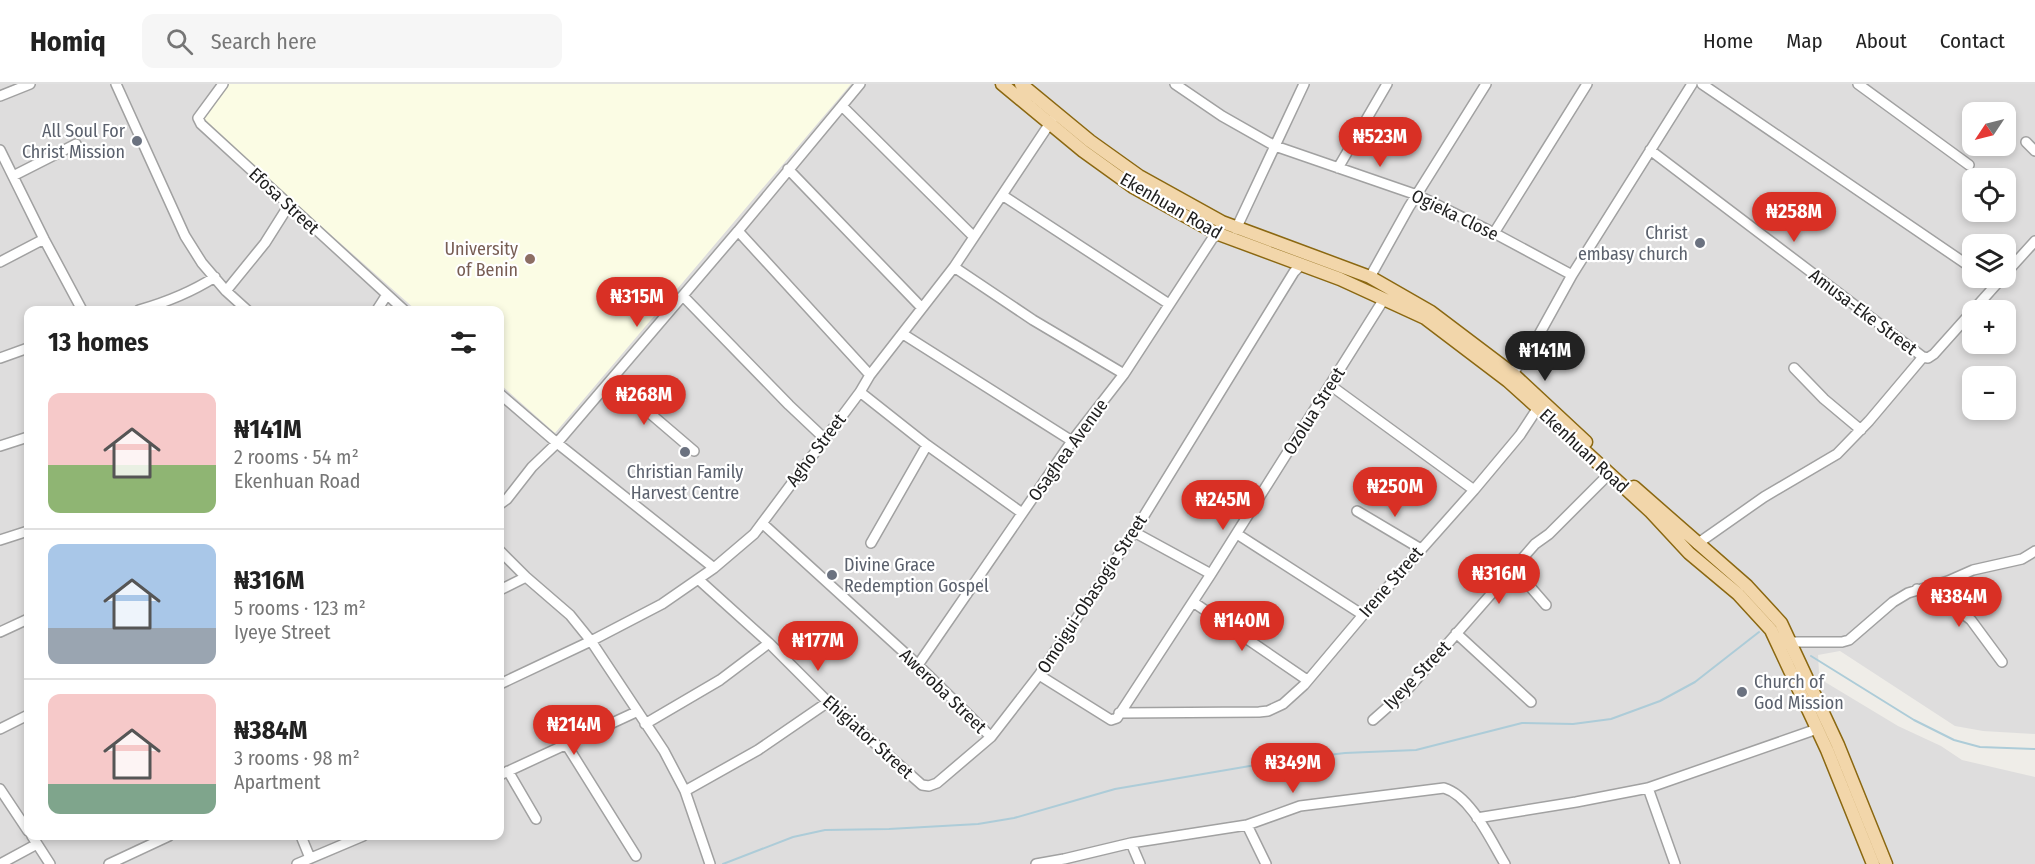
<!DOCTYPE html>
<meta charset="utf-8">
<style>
:root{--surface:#fff;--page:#f6f6f6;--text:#222;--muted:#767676;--line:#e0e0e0;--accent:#d93025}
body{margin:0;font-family:"Fira Sans Condensed",sans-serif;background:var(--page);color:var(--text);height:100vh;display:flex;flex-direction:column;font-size:22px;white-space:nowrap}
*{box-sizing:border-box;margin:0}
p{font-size:20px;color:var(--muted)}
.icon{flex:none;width:33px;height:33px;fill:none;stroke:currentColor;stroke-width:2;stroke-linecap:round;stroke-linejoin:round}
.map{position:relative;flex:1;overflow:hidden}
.sheet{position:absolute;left:24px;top:222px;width:480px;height:534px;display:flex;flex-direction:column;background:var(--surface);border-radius:12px;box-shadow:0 3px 9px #0003}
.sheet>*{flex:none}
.needle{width:39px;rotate:235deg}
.buttons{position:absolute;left:1962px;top:18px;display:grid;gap:12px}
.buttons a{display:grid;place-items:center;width:54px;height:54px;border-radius:12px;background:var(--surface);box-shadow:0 3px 9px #0003;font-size:30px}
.price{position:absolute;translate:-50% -51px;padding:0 14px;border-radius:21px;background:var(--accent);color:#fff;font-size:20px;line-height:39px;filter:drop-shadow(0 2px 3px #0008)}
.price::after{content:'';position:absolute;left:50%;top:36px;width:18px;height:14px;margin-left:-9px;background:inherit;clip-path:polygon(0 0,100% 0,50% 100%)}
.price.active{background:#222;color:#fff}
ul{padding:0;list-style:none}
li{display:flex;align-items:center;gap:18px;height:150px;padding:0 24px}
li+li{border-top:2px solid var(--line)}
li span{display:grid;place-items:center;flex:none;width:168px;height:120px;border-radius:12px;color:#555}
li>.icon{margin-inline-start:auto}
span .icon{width:72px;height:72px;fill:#fffc;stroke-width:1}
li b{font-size:26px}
h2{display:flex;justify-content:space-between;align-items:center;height:72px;padding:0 24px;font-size:26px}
header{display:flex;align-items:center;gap:36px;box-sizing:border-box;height:84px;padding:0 30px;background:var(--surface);border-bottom:2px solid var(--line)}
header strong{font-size:28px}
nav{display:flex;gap:33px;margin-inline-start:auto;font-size:21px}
.search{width:420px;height:54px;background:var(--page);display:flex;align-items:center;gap:15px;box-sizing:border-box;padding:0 21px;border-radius:12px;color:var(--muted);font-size:22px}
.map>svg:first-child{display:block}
.residential{fill:#dedddd;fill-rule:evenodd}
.education{fill:#fbfce4}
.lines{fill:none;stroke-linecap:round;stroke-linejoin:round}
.stream{stroke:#adccd8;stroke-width:2}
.minor-casing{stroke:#a1a1a1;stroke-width:12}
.major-casing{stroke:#8b6811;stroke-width:15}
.minor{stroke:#fff;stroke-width:9}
.major{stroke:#f2d6aa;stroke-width:12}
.worship-dot{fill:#6b7280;stroke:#fff;stroke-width:2}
.education-dot{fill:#8d6e63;stroke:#fff;stroke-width:2}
.labels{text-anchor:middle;stroke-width:4.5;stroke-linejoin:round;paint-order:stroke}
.worship-label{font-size:18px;fill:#5b616d;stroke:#fff;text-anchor:end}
.street-label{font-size:18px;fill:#202020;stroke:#fff}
.education-label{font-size:18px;fill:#785e54;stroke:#fff;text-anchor:end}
</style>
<header>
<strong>Homiq</strong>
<div class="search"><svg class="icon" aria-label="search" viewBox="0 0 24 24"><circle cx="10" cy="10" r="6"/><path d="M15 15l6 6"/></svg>Search here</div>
<nav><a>Home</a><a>Map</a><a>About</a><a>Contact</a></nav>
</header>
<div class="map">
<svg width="2035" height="780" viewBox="0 0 2035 780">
<rect width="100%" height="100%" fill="#efede8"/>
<!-- residential -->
<path class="residential" d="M0,0H2035V650L1983,647L1955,642L1840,567L1818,571L1819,588L1825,598L1898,642L1941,662L1962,676L2035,693V780H0ZM1972,28H2006V62H1972ZM1972,94H2006V128H1972ZM1972,160H2006V194H1972ZM28,226H500V752H28ZM1972,226H2006V260H1972ZM1972,292H2006V326H1972Z"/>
<!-- education -->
<path class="education" d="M228,0H851L555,349L500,300V226H416L199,34Z"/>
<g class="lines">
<!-- stream -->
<path class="stream" d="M1811,572L1914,636L1954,656L1980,663L2035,665
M723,780L793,753L825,746L889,745L978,740L1014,734L1115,705L1285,676L1345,669L1416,666L1522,639L1573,640L1611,635L1660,617L1695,598L1759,548"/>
<!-- minor casing -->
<g class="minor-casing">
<path id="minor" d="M116,0L185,152L202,179L226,207L247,226
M223,0L198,34L201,40L404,226
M860,0L738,147L870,291
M1175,0L1222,32L1275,62L1417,111L1494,149L1572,191
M1702,0L1972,184
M1858,0L1969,81
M0,12L30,0
M842,22L974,153
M2026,58L2035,67
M0,66L44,155L82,226
M1650,66L1923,273L1928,274L1934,270L2002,194
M1338,84L1387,0
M788,85L922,224
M13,92L76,60
M1002,111L1169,220
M1236,145L1304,0
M1494,149L1587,0
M0,178L44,155
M954,183L1033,236L1124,290
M2006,189L2035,157
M1370,193L1409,123L1486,0
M226,207L265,159L289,121
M683,212L789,321L825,355
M139,226C167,218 190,209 215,193
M377,226L386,212
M903,250L1072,357
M0,274L28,264
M1794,284L1824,315L1861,346
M1509,295L1536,256L1572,191L1692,0
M611,296L694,367
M1330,301L1474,406
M860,308L927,361L1022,429
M500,310L557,359L714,484
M0,362L28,353
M500,420L507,415L532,383L557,359L738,147
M1357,427L1421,465
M762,439L918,581L991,653
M1134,448L1211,490
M1237,450L1363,531
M0,456L28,447
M871,459L927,361
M1697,460L1764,413L1837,370L1869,337L1923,273
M500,467L526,493L570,531L591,557L664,667L685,707L710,780
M1514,484L1546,521
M698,495L769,559L828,618L922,701L929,702L937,699L991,653L1039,591L1134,448L1294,188L1301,181
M1917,505L1948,518L1971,536L2002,578
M500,506L526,493
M1193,518L1307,596
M0,548L28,535
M1456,549L1531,618
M1790,558H1842L1849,556L1893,518L1908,509L1948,497L1973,486L2022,475L2035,467
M918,581L1072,357L1124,290L1216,149
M1039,591L1111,636L1117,634L1211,490L1384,215
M500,600L591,557L662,520L714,484L754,450L860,308L870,291L954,183L1052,36
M1119,629L1259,628L1268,627L1283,620L1304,601L1363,531L1474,406L1520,351L1541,319
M1373,636L1407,606L1535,460L1549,450L1609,390
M645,640L720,596L769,559
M0,645L28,631
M566,660L636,772
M508,687L536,735
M500,691L636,628
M1648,704L1675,780
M0,705L28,747
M685,707L758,666L828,618
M1477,734L1576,718L1648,704L1817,645
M1247,741L1266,780
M32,752L50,780
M301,752L310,774
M1131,759L1140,780
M0,780L37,760
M109,780L169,752
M297,780L363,752
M1036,780L1064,775L1131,759L1247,741L1300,722L1444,704C1471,712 1491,757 1505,780"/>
</g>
<!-- major casing -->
<g class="major-casing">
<path id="major" d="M1002,0L1083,67L1133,103L1216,149L1340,195L1425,234L1508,297L1538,324L1650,427L1689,469L1738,510L1771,546L1827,666L1873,780
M1021,0L1090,57L1139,92L1222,138L1370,193L1431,228L1513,290L1586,358
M1634,403L1747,502L1781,539L1838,661L1886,780"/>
</g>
<!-- minor -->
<use href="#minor" class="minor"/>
<!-- major -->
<use href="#major" class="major"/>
</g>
<!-- markers -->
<g class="worship-dot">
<circle cx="137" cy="57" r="6"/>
<circle cx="1700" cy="159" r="6"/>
<circle cx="685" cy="368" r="6"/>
<circle cx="832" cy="491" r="6"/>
<circle cx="1742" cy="608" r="6"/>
</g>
<circle class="education-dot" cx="530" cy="175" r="6"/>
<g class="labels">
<!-- worship labels -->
<g class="worship-label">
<text x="125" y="53">All Soul For<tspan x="125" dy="21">Christ Mission</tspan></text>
<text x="1688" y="155">Christ<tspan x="1688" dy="21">embasy church</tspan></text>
<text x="685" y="394" text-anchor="middle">Christian Family<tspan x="685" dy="21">Harvest Centre</tspan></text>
<text x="844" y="487" text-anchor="start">Divine Grace<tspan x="844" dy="21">Redemption Gospel</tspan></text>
<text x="1754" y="604" text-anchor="start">Church of<tspan x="1754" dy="21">God Mission</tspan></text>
</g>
<!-- street labels -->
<g class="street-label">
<text transform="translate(284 117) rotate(43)" y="6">Efosa Street</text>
<text transform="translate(1171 122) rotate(30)" y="6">Ekenhuan Road</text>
<text transform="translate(1455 131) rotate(26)" y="6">Ogieka Close</text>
<text transform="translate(1863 228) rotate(37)" y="6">Amusa-Eke Street</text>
<text transform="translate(1314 327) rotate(-58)" y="6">Ozolua Street</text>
<text transform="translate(816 366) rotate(-53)" y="6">Agho Street</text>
<text transform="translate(1068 366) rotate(-54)" y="6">Osaghea Avenue</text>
<text transform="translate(1584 367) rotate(43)" y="6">Ekenhuan Road</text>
<text transform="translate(1391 498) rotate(-49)" y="6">Irene Street</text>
<text transform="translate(1092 510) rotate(-57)" y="6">Omoigui-Obasogie Street</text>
<text transform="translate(1417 591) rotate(-46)" y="6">Iyeye Street</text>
<text transform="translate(943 607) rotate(44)" y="6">Aweroba Street</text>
<text transform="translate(868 653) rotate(42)" y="6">Ehigiator Street</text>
</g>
<!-- education labels -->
<g class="education-label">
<text x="518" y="171">University<tspan x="518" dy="21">of Benin</tspan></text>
</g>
</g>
</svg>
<div class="buttons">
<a><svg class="needle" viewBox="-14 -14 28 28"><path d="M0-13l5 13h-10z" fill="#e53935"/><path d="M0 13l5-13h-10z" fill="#767676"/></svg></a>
<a><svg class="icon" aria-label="locate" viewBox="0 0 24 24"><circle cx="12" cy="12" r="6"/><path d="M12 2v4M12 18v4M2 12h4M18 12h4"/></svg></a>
<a><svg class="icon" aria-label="layers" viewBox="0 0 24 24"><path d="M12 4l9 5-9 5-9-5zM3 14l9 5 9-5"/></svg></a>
<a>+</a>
<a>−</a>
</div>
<b class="price" style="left:1380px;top:84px">₦523M</b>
<b class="price" style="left:1794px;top:159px">₦258M</b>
<b class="price" style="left:637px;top:244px">₦315M</b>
<b class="price active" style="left:1545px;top:298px">₦141M</b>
<b class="price" style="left:644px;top:342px">₦268M</b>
<b class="price" style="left:1395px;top:434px">₦250M</b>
<b class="price" style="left:1223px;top:447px">₦245M</b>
<b class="price" style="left:1499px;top:521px">₦316M</b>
<b class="price" style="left:1959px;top:544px">₦384M</b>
<b class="price" style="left:1242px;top:568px">₦140M</b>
<b class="price" style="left:818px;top:588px">₦177M</b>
<b class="price" style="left:574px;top:672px">₦214M</b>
<b class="price" style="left:1293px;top:710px">₦349M</b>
<section class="sheet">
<h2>13 homes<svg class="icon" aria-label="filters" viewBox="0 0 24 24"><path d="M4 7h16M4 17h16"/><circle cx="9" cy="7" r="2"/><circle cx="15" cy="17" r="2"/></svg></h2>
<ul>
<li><span style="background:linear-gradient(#f6c9c9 60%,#8fb573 0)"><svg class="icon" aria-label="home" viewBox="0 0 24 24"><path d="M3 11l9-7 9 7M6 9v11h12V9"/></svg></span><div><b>₦141M</b><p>2 rooms · 54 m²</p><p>Ekenhuan Road</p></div></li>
<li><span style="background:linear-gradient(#a9c7e8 70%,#9aa5b1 0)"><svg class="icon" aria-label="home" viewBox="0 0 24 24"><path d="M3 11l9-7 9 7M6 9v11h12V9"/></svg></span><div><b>₦316M</b><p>5 rooms · 123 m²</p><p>Iyeye Street</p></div></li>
<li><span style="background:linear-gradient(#f6c9c9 75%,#7fa58c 0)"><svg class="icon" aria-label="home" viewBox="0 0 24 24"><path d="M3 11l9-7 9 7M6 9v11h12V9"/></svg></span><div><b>₦384M</b><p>3 rooms · 98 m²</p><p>Apartment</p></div></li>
</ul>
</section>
</div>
